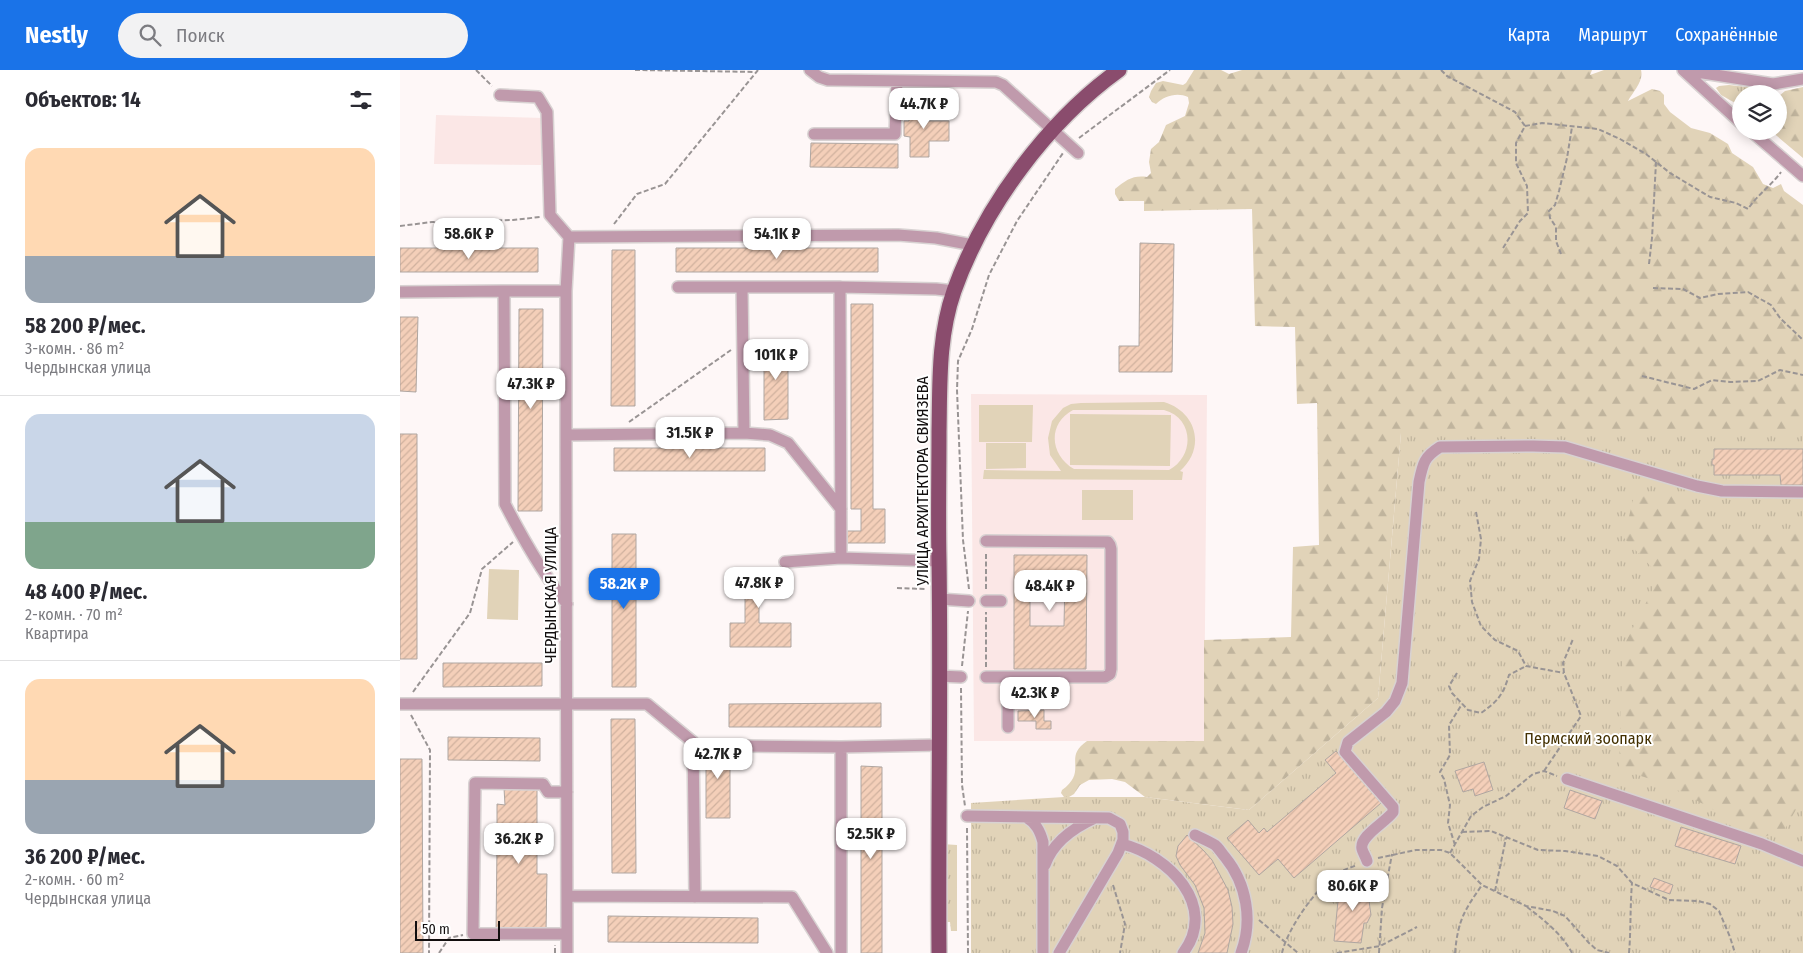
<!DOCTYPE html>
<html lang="ru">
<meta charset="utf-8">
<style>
:root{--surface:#fff;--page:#f2f2f3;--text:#2b2b33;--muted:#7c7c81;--line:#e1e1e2;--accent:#1a73e8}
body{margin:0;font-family:"Fira Sans Condensed",sans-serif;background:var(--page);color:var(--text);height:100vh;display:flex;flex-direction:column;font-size:19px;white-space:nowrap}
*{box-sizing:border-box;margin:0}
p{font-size:16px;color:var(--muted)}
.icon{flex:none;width:28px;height:28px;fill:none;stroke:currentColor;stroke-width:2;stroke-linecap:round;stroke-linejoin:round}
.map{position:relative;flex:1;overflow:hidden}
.side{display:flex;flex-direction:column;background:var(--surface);width:400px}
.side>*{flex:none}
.controls{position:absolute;left:1332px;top:15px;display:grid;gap:10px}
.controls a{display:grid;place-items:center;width:55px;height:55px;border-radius:50%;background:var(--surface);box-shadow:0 2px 12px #0003;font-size:25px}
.scale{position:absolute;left:15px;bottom:12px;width:85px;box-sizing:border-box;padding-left:5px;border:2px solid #120e0e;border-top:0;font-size:14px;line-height:18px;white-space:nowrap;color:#120e0e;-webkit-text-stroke:4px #fff;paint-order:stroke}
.price{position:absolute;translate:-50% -42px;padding:0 11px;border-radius:10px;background:#fff;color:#222;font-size:16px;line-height:32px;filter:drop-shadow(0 1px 2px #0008)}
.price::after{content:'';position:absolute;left:50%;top:30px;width:15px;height:11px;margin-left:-8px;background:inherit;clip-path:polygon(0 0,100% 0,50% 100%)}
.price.on{background:var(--accent);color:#fff}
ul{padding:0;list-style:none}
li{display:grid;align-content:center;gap:10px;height:265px;padding:0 25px}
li+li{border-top:1px solid var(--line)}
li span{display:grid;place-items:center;height:155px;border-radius:15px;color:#555}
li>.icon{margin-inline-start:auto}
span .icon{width:90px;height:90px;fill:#fffc;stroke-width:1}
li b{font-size:21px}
h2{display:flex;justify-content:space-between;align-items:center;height:60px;padding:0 25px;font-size:21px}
header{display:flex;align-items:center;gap:30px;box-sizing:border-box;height:70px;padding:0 25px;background:var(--accent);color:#fff}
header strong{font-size:24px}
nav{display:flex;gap:28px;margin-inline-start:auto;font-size:18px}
.search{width:350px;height:45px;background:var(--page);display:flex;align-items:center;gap:12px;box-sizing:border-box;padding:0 18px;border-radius:28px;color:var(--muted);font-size:19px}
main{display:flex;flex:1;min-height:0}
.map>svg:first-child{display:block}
.built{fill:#fbe7e6}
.grass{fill:url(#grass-tufts)}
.forest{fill:url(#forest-firs)}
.garden{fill:#e1d3b8;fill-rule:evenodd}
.building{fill:url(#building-hatch);stroke:#afa6a1;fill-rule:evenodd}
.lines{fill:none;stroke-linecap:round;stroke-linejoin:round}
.minor-casing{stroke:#d8d2d2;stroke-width:14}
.major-casing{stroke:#d8d2d2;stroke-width:18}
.path{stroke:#999494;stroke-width:2;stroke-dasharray:5 2.5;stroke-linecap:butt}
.minor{stroke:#c09aac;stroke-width:11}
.major{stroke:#8a4c6d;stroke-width:15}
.labels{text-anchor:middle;stroke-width:4;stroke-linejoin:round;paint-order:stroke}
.street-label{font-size:16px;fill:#120e0e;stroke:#fff}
.park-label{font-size:16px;fill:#433001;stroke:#fff}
</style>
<header>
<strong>Nestly</strong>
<div class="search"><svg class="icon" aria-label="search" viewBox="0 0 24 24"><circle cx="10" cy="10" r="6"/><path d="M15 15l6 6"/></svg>Поиск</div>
<nav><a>Карта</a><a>Маршрут</a><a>Сохранённые</a></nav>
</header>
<main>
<section class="side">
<h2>Объектов: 14<svg class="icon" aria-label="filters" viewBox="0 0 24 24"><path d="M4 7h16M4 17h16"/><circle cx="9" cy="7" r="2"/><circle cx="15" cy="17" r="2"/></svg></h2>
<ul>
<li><span style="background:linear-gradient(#ffd9b3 70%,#9aa5b1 0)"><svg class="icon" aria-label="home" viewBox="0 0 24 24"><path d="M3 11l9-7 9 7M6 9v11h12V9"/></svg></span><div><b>58 200 ₽/мес.</b><p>3-комн. · 86 m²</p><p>Чердынская улица</p></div></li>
<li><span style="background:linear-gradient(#c9d6e8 70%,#7fa58c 0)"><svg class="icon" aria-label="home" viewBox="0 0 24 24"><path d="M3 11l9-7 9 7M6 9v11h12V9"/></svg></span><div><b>48 400 ₽/мес.</b><p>2-комн. · 70 m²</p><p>Квартира</p></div></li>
<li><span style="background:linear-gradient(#ffd9b3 65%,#9aa5b1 0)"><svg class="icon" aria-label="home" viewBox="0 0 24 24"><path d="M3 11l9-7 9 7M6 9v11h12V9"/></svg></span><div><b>36 200 ₽/мес.</b><p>2-комн. · 60 m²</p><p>Чердынская улица</p></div></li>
</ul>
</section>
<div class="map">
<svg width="1403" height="883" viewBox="0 0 1403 883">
<defs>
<pattern id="grass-tufts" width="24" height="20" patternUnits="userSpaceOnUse" patternTransform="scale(1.25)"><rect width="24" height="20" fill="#e1d3b8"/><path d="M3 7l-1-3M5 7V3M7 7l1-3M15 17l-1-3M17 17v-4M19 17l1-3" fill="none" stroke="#c0b49d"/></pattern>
<pattern id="forest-firs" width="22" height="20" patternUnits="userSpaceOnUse" patternTransform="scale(1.25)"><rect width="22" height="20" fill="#e1d3b8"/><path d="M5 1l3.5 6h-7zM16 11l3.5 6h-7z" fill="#c0b49d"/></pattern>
<pattern id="building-hatch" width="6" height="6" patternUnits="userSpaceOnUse" patternTransform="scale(1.25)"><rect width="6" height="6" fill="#f4cfb9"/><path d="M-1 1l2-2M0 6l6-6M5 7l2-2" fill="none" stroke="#d0b19e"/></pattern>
</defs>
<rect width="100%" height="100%" fill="#fef7f7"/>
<!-- built -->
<path class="built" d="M36,45L143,48L141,95L34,94Z
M571,324L807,325L804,671H574Z"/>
<!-- grass -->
<path class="grass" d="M1329,15L1373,20V24H1341V32L1337,34L1321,25L1316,18L1319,16Z
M1001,363H1403V883H571V733L664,727H745L849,740L978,628Z
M542,774L557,775V861H551L550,852H541Z"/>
<!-- forest -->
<path class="forest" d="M794,0H821L829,4L842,0H1192L1190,5L1204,0H1241C1244,11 1233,22 1228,31L1252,19L1260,21L1264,25V34L1270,42L1291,58L1310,63L1328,74L1332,83L1353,97L1363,114L1373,118L1381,114L1384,121L1403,135V363H1001L978,628L849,740L745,727L725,712L712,709L689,710L680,715L674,724L669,727H664L661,723L662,720C689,700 662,688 687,671H804V570L891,567L893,477L919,475L917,333L897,334L895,257L855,256L852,139L744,141V131H719L715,124V119C726,110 733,105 747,107L751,103L749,92L751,79L759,72L766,55L785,46L789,33L788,27C777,22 764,26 756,34L752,32L749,27L751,21L756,13L763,11L783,15L786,13Z
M1403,17V88L1371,61H1379V26L1385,21Z
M1235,421L1279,425L1322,462L1378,465L1403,454V727L1385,759L1364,767L1266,714L1219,699L1223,577L1260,506L1224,468Z"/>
<!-- garden -->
<path class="garden" d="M764,332C797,342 806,378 780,401L783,402L782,410L583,409L584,400L661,401L650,385L648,368L652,351L663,338L671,334L681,333ZM673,340H764C794,348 795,386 769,400L674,399C650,385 647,354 673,340Z
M579,335H633L632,372H579Z
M670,344L771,345L770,396L670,395Z
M586,373H626V398L586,399Z
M682,420H733V450H682Z
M89,499L119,500L118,550L87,549Z"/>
<!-- building -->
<path class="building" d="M509,33H528V51H549V71H529V87H510V67L504,66V51H509Z
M411,73L498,74V98L410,97Z
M740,173L774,174L772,302H719V276H739Z
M0,178H138V202H0Z
M276,178H478V202H276Z
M212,180H235V336H211Z
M451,234H473V439H485V473H447V461H461V439H451Z
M119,239H143L142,441H118Z
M0,247H18L16,322L0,321Z
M364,273H388V349L364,350Z
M0,364H17V589H0Z
M214,378H365V401H214Z
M1314,379H1403V415H1381L1380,405H1314V395H1312V389H1314Z
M212,464H236V617H212Z
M614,485H687L686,599H614ZM630,507H665L664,556H630Z
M329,502H391V526H359V553H391V577H330V553H345V526H329Z
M43,593H142V616L43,617Z
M481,633V657H329V634Z
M644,640V651H651V659H636V651H618V641Z
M211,649H235L236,803H212Z
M48,667L140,668V691L48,690Z
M306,671H330V748H306Z
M936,681L981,733L894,808L878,789L859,805L827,768L848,750L859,763L864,758L867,762L936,703L925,690Z
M0,689H22L23,883H0Z
M1084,692L1093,720L1075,726L1073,719L1063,722L1055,701Z
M461,696L482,697V883H461Z
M104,718H137V804H147L146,861L96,862L97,776H89V761H97V734L105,735Z
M1170,720L1202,731L1195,749L1164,738Z
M1281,757L1341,776L1335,794L1275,776Z
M787,765L804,781L812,790L828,820L832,837L833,854L827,883H798L805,863L804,838L795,815L780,795L776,786L778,776Z
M1254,808L1273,815L1270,824L1250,817Z
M950,813L972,815L975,821L969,831L971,845L967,853H964L961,873L934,871L939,821L944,815H950Z
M208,846L358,848V873L208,872Z"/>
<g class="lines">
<!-- minor casing -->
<g class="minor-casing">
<path id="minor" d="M410,0L419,7L428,10L596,12L603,15L678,83
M1283,0L1341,53
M1284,0L1373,14L1403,9
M100,25L138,27L147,42L150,145L169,167
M1351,61L1403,106
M414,64H495L497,11
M169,167L498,165L536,168L573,175
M278,217H440L536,219L554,221
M342,217L344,363
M440,217L441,488L539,491
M166,221H104L105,434C123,469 142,503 167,534
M0,222L104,221
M166,365L344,363L370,365L388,373L441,439
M385,492L441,488
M539,529L569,531
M586,531H601
M539,606L561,607
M586,607H705L710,604L711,599V479L710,475L708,472L586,471
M0,634H247L293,672L295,827
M608,657V607
M342,676L441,677L539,675
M1167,709L1362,774L1403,791
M167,722H148L143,714L75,713L73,864H167
M567,746L709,748L720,754L723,762V770L718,783L659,883
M626,747C636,753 640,761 643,772V883
M795,765C801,768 809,771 815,775C819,778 822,784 825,787C847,814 853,851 841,883
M722,774C768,785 819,836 783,883
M967,791C966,787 963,783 962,779C959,766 985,753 993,742V737L945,682L948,672L986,642L995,631L1002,613L1019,412C1023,393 1024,387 1040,377L1133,376L1165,377L1297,416L1322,421L1403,422
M645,795C653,772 673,758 695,748
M168,826L392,827L427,883
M167,883L166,365V221L169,167
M441,883V677"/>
</g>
<!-- major casing -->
<g class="major-casing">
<path id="major" d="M539,883C538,752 541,621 539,490C538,447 539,404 539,362C540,314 538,267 554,221C584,137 647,52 719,0"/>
</g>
<!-- path -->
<path class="path" d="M76,0L92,16
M235,0L355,2
M1041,0L1047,6L1115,42L1125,56L1116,73V93L1127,116L1128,143L1120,151L1103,178
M1125,56L1142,53L1198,59L1220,69L1246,84L1270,103L1310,127L1336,133L1348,139C1357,125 1371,116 1381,102
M679,68L770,0
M214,154L237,124L265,114L358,0
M0,156L32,152L113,150L140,147
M1161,184L1156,171V157L1150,148L1149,141L1155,135L1159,121L1167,88L1172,57
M1249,194L1252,168L1256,92
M1253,218L1283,219L1300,228L1318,224L1348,222L1371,235L1380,248L1403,270
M1242,306L1294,319L1312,310L1330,312L1358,311L1380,300L1403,305
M229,352L331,280
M1076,442L1081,469L1079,489L1070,511L1072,532L1081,556L1095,570L1118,581L1126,596L1164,603
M497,518L526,519
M569,519L563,470L557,320L558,291L572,259L589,205L617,151L663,83
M586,519V482
M562,596L568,541
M586,597V542
M1057,603L1049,616L1052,623L1068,640L1081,643C1098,631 1103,625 1109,605L1126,596
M561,618L562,715L565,736
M13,622L70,543L82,499L113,472
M11,645L30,680L29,883
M1144,701L1181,646L1164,603L1163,593L1173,569
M567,758L568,883
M1062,762L1091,761L1138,780L1165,781L1198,786L1217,796L1232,813L1269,830L1298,831L1310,834L1319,841L1330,867L1335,883
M1055,775L1048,753L1050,735L1044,709L1040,702L1050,685L1049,655L1062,634
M1050,783L1071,746L1083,737L1106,726L1133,704L1144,701L1157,706
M978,788L1016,780H1041L1050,783L1082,815L1126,836L1153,841L1165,846L1189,873L1197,880L1209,883
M713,815L725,854L720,883
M1095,821L1106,768
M1127,837C1144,850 1162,864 1172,883
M859,850L898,883
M39,883L49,868L63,865
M155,883V875
M882,883C887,860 914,821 933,807C940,801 949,798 957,795
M937,883L980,876L1017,857
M979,883L982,838L992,784
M1055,883C1058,850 1064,841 1082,815
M1229,883C1231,860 1230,837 1232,813"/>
<!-- minor -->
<use href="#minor" class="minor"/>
<!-- major -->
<use href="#major" class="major"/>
</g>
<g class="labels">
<!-- street labels -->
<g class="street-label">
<text transform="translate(522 411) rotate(-90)" y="6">УЛИЦА АРХИТЕКТОРА СВИЯЗЕВА</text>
<text transform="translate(150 525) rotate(-90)" y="6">ЧЕРДЫНСКАЯ УЛИЦА</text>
</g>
<!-- park labels -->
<g class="park-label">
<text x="1188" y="674">Пермский зоопарк</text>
</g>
</g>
</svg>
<div class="controls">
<a><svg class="icon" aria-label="layers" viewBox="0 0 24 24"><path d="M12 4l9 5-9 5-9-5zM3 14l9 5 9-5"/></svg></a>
</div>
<div class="scale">50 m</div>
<b class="price" style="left:524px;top:60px">44.7K ₽</b>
<b class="price" style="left:69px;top:190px">58.6K ₽</b>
<b class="price" style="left:377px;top:190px">54.1K ₽</b>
<b class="price" style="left:376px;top:311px">101K ₽</b>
<b class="price" style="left:131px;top:340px">47.3K ₽</b>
<b class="price" style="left:290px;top:389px">31.5K ₽</b>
<b class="price" style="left:359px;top:539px">47.8K ₽</b>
<b class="price on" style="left:224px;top:540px">58.2K ₽</b>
<b class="price" style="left:650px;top:542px">48.4K ₽</b>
<b class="price" style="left:635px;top:649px">42.3K ₽</b>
<b class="price" style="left:318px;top:710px">42.7K ₽</b>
<b class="price" style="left:471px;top:790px">52.5K ₽</b>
<b class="price" style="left:119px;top:795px">36.2K ₽</b>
<b class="price" style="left:953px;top:842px">80.6K ₽</b>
</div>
</main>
